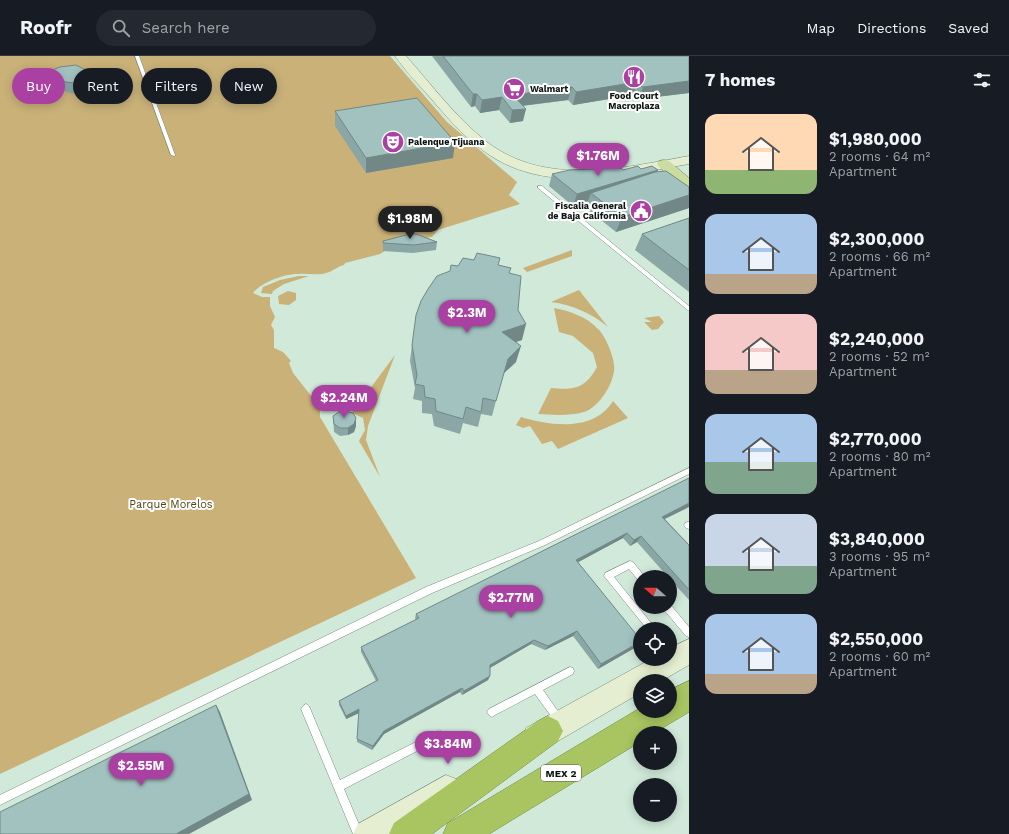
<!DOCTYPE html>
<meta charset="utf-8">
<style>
:root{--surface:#171b24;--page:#242831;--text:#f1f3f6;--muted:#9ea1a6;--line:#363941;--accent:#aa40a1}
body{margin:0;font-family:"Work Sans",sans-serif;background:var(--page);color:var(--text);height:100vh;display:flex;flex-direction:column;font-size:15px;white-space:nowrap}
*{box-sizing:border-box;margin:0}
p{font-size:13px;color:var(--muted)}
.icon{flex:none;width:22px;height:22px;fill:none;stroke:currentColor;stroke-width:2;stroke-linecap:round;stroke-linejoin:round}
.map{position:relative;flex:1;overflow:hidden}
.panel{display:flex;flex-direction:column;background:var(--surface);width:320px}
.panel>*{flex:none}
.banner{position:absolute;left:12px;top:12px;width:380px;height:36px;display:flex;gap:8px}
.needle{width:26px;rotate:290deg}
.controls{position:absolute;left:633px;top:514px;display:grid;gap:8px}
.controls a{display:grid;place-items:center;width:44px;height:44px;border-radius:50%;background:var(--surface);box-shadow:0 2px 10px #0003;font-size:20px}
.price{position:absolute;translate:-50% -34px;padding:0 9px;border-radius:14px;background:var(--accent);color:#fff;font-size:13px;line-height:26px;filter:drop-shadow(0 1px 2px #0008)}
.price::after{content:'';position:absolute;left:50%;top:24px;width:12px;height:9px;margin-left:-6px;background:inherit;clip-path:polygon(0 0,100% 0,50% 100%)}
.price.on{background:#222;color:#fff}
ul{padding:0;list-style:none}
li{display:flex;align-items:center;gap:12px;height:100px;padding:0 16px}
li span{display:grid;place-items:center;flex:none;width:112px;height:80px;border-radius:12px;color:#555}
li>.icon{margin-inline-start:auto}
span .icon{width:48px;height:48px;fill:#fffc;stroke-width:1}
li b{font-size:17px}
h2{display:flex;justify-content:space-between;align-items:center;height:48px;padding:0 16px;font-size:17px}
.pill{padding:0 14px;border-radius:18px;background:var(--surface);box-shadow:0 2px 10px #0003;font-size:14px;line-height:36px}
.pill.on{background:var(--accent);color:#fff}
header{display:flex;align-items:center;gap:24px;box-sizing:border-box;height:56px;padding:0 20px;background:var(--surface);border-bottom:1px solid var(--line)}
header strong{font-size:19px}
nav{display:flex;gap:22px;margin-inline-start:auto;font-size:14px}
.search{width:280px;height:36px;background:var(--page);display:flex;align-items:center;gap:10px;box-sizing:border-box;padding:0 14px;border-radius:22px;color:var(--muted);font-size:15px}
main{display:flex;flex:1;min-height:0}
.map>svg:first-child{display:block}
.green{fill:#c9b178}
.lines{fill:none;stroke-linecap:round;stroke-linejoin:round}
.lane-casing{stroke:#768d7e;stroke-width:1}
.secondary-casing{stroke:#768d7e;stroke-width:1}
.primary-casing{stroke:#718744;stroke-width:1}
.highway-casing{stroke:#718744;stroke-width:1}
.lane{fill:#fff;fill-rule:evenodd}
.secondary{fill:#e5eed0;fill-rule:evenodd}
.primary{fill:#cbdca0;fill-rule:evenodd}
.highway{fill:#a8c561;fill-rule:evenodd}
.wall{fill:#8ba7a5}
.shaded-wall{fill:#718886}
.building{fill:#a2c2c0;stroke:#718886}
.labels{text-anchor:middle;stroke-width:4;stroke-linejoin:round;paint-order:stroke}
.far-poi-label{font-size:9px;font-weight:bold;fill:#0c140f;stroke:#fff;text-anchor:start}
.shield{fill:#fff;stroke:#555a57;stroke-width:1}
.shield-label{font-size:10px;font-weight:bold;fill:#0c140f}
.park-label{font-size:11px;fill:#534214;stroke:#fff}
</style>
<header>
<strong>Roofr</strong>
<div class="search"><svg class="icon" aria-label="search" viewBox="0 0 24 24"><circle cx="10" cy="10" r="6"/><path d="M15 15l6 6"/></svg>Search here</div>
<nav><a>Map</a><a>Directions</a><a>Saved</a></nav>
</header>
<main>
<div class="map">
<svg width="689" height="778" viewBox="0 0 689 778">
<rect width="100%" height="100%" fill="#d0e9d9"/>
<!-- green -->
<path class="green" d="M0,0H390L447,66L517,126L509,139L520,148L438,174L432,181L400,186L380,198L345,207L344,209C336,211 334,215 326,217C317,220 307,217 298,218C284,218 262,226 253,237L262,241H270V250L275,261L271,269L274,274V292L283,296L291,305L289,307L293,317L320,351V361L416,522L0,718Z
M572,194V200L527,216L523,212Z
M299,220H309L284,228L273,235L272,238L261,237L263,231L280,224Z
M579,234L608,271C591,257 573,249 551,246Z
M288,235L296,237V244L289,249L279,248L278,240Z
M554,252C570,255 587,261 598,273C606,280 616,305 614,315C612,330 599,351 584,356C570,360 553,359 538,358L551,332C574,334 585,333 597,311L593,297L573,280L559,276Z
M659,260L664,266L658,273L652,274L644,266H652L644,262Z
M395,299L368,370L366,384L380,421L359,385L365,374L363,362L352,357Z
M613,345L628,362L558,393L552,385L542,388L530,370L523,372L516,369L521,361C551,370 594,376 613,345Z"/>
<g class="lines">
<!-- lane casing -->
<g class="lane-casing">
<path id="lane" d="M135,0H139L175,99V100L171,99Z
M538,130H542L689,250V255L538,132Z
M689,412V418L545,489L432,537L0,749V739L426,531L539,485Z
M688,466H689V473L686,472L684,469L685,467Z
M630,505L633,506L645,521H640V524H638L629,513L614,521L656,573H647L604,520L605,517Z
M670,548L689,571V581L686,580L664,554L663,551H670Z
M570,611L573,612L574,615L573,618L543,634L562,661L564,664L562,667L559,669L556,667L535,638L495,659L492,661L489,659L487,656L489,653Z
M306,648L309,650L340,724L436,676L439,674L442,676L444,679L442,682L344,733L363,778H353L301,653L303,650Z"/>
</g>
<!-- secondary casing -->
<g class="secondary-casing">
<path id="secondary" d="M395,0H406C432,29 456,62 487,86C546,131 622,112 689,100V108C625,119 550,138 491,100C469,86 451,66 434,46C421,31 406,16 395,0Z
M689,583V609L661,625H640V637L546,692L536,695L526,692L523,682L526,672L651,603H670V592Z
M446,719L456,723L460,733L456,743L396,778H353L358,768Z"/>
</g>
<!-- primary casing -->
<g class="primary-casing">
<path id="primary" d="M664,104L669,105L689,122V135L684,133L659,111L657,108L659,105Z"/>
</g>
<!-- highway casing -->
<g class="highway-casing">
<path id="highway" d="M689,625V656L654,677H640V686L489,778H443L448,767L640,652V655H670V634Z
M548,660L558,665L563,675L558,685L432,778H389L394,767L538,665Z"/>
</g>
<!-- lane -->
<use href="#lane" class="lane"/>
<!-- secondary -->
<use href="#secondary" class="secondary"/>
<!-- primary -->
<use href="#primary" class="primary"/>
<!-- highway -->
<use href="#highway" class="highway"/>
</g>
<!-- wall -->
<path class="wall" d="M432,0H689V37L639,43L633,39L573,49L568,44L523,50V65L510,67L499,54L480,57L475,50L471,51Z
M44,17L99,30L83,39L69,37L47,28Z
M335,55L453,102L366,117L335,70Z
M641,113L657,116L689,131V152L616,176L586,152L588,145L573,150L549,130L552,118Z
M689,162V236L635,194L642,178Z
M383,185L437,186L436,194L413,197L383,195Z
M458,210H498L510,218L518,254L522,284L515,286L516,306L503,318L492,360L481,358L478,371L463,367L460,378L434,370L432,358L422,357V345L413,343L415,332L410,305L412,289L450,215Z
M333,360L356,362V370L354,376L348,379L340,380L334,376Z
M689,451L665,463L689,489V544L670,523V521H668L637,486L630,490L623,482L578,506L638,590L598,613L573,580L545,594L531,588L490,612V620L488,624L462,639L460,636L384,678L372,694L357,686L359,657L346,663L339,649V645L376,625L361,596V591L416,564L415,562L416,558Z"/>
<!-- shaded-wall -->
<path class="shaded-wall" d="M96,19L99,30L83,39L80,28Z
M689,25V37L639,43L643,31Z
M637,26L633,39L573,49L576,36Z
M572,31L568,44L511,51L513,39Z
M473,38H477L475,50L471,51Z
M502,41L499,54L480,57L482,44Z
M526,53L523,65L510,67L512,54Z
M455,86L453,102L366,117V102Z
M658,114L653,126L591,137L588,145L573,150L577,138Z
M689,139V152L616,176L622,161Z
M526,268L522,284L498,292L502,276Z
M521,290L516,306L503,318L508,303Z
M356,362V370L354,376L348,379V372Z
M689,447V451L658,466L662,461Z
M627,477L623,482L573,509L576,504Z
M641,480L637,486L630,490L634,484Z
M577,575L573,580L545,594L548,590Z
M534,584L531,588L488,613L490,609Z
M640,586V587L638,590L598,613L601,608Z
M490,620L488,624L462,639L464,635Z
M462,632L460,636L384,678L372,694L373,690L384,675Z
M216,649L220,656L252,744L189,778H176Z
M359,653V657L346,663V660Z"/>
<!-- building -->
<path class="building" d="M443,0H689V25L643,31L637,26L576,36L572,31L513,39L526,53L512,54L502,41L482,44L477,38H473Z
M76,9L96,19L80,28L66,26L44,17L60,11Z
M417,42L455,86L366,102L335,55Z
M638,110L641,113L652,110L658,114L577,138L552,118L570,114L621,112L623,114Z
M666,115L689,131V139L622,161L591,137L655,116Z
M689,162V214L642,178Z
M410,178H416L437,186L414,189L383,187V185Z
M477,197L500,202L498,209L511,212L509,217L521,220L518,254L526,268L502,276L521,290L508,303L496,345L483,342L481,356L466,351L463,363L436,355L435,343L425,341L424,330L415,328L417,319L412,289L416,259L421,245L428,233L437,220L450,215L451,209L458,210L463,202L474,204Z
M342,354L353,357L356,362L354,368L348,372H340L334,368L333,360Z
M689,422V447L662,461L689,489V534L641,480L634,484L627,477L576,504L640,583V586L601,608L577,575L548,590L534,584L490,609V620L464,635L462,632L384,675L373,690L357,683L359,653L346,660L339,645L378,624L361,591L419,562L416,558Z
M216,649L249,738L176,778H0V756Z"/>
<!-- icons -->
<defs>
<g id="restaurant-disc" transform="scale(1.15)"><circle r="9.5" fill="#aa40a1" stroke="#fff"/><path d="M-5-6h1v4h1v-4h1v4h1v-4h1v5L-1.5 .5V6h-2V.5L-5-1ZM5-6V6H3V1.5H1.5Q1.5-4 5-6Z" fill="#fff"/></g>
<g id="supermarket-disc" transform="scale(1.15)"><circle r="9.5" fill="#aa40a1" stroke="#fff"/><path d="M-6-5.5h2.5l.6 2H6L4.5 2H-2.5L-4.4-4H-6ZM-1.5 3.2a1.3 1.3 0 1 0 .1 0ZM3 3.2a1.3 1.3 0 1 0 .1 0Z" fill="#fff"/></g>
<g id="theatre-disc" transform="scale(1.15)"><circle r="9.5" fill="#aa40a1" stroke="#fff"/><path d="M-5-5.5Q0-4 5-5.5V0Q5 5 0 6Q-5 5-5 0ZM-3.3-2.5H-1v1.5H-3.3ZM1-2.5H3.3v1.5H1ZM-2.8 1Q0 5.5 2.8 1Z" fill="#fff"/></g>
<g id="civic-disc" transform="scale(1.15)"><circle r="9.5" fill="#aa40a1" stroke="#fff"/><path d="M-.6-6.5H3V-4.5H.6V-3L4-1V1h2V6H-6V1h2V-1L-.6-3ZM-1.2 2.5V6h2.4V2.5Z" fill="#fff"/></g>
</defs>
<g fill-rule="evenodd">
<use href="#restaurant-disc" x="634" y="21"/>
<use href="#supermarket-disc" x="514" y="33"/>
<use href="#theatre-disc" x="393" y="86"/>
<use href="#civic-disc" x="641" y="155"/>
</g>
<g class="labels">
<!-- far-poi labels -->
<g class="far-poi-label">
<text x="530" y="36">Walmart</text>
<text x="634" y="43" text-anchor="middle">Food Court<tspan x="634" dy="10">Macroplaza</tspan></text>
<text x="408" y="89">Palenque Tijuana</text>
<text x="626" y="153" text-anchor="end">Fiscalia General<tspan x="626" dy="10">de Baja California</tspan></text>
</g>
<!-- shield labels -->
<rect class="shield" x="541" y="709" width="40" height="16" rx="3"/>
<g class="shield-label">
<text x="561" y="721">MEX 2</text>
</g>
<!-- park labels -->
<g class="park-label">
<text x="171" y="452">Parque Morelos</text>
</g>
</g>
</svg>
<div class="controls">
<a><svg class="needle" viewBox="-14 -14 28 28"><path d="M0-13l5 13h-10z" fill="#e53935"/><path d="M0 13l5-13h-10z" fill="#9ea1a6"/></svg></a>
<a><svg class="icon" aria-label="locate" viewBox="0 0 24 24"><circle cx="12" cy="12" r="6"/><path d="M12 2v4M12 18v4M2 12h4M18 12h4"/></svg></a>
<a><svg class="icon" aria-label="layers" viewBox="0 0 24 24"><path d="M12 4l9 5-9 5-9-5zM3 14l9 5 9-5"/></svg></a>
<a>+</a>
<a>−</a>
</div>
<b class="price" style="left:598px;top:121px">$1.76M</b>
<b class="price on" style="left:410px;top:184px">$1.98M</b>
<b class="price" style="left:467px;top:278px">$2.3M</b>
<b class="price" style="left:344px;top:363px">$2.24M</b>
<b class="price" style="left:511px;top:563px">$2.77M</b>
<b class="price" style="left:448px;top:709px">$3.84M</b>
<b class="price" style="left:141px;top:731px">$2.55M</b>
<div class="banner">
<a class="pill on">Buy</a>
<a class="pill">Rent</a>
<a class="pill">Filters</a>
<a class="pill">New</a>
</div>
</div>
<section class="panel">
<h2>7 homes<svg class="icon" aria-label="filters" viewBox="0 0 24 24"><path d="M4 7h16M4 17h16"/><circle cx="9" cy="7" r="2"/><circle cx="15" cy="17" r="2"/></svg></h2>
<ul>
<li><span style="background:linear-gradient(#ffd9b3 70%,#8fb573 0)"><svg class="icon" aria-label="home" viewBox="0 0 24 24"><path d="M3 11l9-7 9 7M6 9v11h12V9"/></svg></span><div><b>$1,980,000</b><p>2 rooms · 64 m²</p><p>Apartment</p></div></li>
<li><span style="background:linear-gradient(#a9c7e8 75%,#b9a48a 0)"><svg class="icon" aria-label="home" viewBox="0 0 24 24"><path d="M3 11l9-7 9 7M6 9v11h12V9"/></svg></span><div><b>$2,300,000</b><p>2 rooms · 66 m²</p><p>Apartment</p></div></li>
<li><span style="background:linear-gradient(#f6c9c9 70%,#b9a48a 0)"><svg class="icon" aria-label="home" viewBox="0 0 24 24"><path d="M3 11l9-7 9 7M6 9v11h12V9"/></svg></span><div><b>$2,240,000</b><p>2 rooms · 52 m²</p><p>Apartment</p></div></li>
<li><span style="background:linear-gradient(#a9c7e8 60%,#7fa58c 0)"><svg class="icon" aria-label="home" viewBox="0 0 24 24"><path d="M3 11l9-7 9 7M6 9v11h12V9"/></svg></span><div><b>$2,770,000</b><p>2 rooms · 80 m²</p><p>Apartment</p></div></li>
<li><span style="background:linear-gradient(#c9d6e8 65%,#7fa58c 0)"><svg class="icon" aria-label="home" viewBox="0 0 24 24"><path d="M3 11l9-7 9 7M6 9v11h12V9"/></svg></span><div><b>$3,840,000</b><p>3 rooms · 95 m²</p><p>Apartment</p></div></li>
<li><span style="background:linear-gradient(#a9c7e8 75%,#b9a48a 0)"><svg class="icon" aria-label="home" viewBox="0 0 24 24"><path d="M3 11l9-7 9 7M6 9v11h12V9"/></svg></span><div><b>$2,550,000</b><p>2 rooms · 60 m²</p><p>Apartment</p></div></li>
</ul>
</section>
</main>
